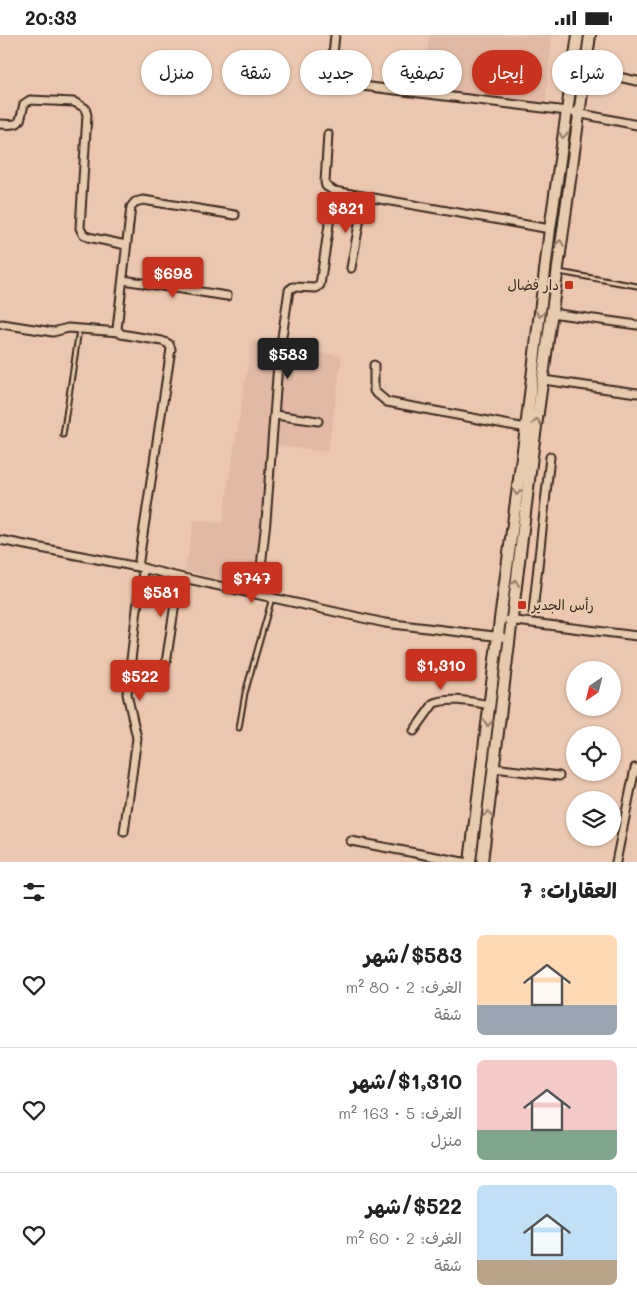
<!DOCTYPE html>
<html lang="ar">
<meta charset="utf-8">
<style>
:root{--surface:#fff;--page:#f2f2f2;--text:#222;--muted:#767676;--line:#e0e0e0;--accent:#c8321e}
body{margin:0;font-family:Mali,"Playpen Sans Arabic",sans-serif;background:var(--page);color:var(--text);direction:rtl;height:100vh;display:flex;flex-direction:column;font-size:19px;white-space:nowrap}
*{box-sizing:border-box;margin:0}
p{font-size:16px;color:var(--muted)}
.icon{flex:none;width:28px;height:28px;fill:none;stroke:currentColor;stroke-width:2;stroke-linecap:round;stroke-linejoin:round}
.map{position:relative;height:827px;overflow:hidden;direction:ltr}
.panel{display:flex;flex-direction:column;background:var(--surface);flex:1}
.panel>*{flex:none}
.banner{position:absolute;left:15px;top:15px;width:608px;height:45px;direction:rtl;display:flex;gap:10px}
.needle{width:32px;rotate:215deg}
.controls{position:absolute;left:566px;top:626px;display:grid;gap:10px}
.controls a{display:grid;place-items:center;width:55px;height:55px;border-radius:50%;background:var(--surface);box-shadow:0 1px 4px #0004;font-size:25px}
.price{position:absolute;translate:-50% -42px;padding:0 11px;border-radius:5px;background:var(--accent);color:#fff;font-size:16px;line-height:32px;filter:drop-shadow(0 1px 2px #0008)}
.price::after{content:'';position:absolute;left:50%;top:30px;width:15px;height:11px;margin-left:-8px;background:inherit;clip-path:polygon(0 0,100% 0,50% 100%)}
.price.active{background:#222;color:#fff}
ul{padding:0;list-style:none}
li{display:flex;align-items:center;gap:15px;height:125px;padding:0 20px}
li+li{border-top:1px solid var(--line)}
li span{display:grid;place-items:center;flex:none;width:140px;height:100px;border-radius:8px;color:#555}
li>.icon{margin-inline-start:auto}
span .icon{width:60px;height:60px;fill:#fffc;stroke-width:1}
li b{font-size:21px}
h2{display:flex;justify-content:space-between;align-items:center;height:60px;padding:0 20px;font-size:21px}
.pill{padding:0 18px;border-radius:22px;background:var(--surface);box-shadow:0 1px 4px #0004;font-size:18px;line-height:45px}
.pill.active{background:var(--accent);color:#fff}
.status{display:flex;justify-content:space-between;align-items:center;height:35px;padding:0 25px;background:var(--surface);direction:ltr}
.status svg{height:14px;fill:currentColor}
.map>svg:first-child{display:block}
.built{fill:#e1b9a4}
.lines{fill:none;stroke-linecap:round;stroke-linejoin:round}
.service-casing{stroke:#3b2a1e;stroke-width:7}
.minor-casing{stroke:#3b2a1e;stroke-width:11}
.secondary-casing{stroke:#3b2a1e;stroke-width:14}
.service{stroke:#e7cbae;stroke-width:3}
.minor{stroke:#e7cbae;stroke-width:7}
.secondary{stroke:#e7cbae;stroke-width:10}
.oneway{stroke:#917a66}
.poi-dot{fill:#c8321e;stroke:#e7cbae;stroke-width:2}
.labels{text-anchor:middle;stroke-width:4.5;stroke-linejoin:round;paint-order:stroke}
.poi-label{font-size:14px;fill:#3b2a1e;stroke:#e7cbae;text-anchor:end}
</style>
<div class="status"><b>20:33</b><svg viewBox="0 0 49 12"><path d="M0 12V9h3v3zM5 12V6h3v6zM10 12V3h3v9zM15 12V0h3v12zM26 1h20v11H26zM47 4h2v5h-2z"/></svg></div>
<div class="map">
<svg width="637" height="827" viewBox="0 0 637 827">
<rect width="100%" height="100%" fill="#ecc7af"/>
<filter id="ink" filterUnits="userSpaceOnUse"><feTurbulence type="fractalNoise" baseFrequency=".02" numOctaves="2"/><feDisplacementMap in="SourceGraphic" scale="10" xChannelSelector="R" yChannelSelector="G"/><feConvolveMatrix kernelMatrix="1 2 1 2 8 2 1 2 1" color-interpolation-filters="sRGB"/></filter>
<g filter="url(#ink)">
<!-- built -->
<path class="built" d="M429,0H552L545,72L423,56Z
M252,306L342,321L328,417L276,410L260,554L185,536L194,485L222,488Z"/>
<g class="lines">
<!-- service casing -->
<g class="service-casing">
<path id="service" d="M559,237L637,251
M63,400L79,295
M239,693L245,658L272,563"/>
</g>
<!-- minor casing -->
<g class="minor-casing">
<path id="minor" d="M335,0L331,39L338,47L354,50L567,76L637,90
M573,34L586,35L637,46
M0,89C23,91 19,88 24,69L30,65L74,67L85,73L87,80L80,193L83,199L88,202L126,210
M328,99L325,147L326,151L334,156L550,194
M351,233L364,162
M123,245L227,261
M551,278L637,290
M2,289L53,297L68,293L119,297
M374,330V356L387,367L526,393
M543,345L637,358
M275,380L318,386
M0,505L138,532L179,542L385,588L502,602
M138,532L171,314L169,309L162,306L121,299L117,294L131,172L135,167L143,165L235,180
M258,559L266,486L278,329L289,255L293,252L316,253L320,250L334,156
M533,577L550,422
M508,585L637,601
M166,628L179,542
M414,696L434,668C451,662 472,667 490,670
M494,733L559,741
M124,797L137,703L127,659L139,557L144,533
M351,806L463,827
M616,827L635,733H637"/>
</g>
<!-- secondary casing -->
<g class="secondary-casing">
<path id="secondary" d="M470,827L500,584L526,393L550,194L578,0
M482,827L532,421L590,0"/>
</g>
<!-- service -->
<use href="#service" class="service"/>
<!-- minor -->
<use href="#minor" class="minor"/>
<!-- secondary -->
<use href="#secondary" class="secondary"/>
</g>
<!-- one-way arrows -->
<defs><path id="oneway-chevron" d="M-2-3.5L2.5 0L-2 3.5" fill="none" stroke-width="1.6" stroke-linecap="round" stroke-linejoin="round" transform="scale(1.25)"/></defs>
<g class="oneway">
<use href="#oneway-chevron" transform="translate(563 100) rotate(98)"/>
<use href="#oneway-chevron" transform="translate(560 208) rotate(-82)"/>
<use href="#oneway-chevron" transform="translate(540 279) rotate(97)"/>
<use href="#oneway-chevron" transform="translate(537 387) rotate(-81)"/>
<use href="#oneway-chevron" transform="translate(517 457) rotate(98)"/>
<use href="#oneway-chevron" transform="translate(515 548) rotate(-83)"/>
<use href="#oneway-chevron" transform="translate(488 688) rotate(97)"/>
<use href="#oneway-chevron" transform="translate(488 779) rotate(-83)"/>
</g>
</g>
<!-- markers -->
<g class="poi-dot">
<rect x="564" y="245" width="10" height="10" rx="2.5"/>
<rect x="517" y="565" width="10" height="10" rx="2.5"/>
</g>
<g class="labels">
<!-- poi labels -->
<g class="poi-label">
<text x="559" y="255">دار فضال</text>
<text x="532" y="575" text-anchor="start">رأس الجدير</text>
</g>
</g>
</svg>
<div class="controls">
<a><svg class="needle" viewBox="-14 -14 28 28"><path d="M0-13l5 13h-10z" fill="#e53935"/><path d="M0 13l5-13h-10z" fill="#767676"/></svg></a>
<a><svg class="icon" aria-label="locate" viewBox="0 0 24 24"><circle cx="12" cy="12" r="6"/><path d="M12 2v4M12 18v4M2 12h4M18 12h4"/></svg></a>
<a><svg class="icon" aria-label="layers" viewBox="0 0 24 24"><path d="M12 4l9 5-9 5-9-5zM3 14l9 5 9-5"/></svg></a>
</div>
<b class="price" style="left:346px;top:199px">$821</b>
<b class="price" style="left:173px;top:264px">$698</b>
<b class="price active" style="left:288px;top:345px">$583</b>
<b class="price" style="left:252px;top:569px">$747</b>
<b class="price" style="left:161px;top:583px">$581</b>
<b class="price" style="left:441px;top:656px">$1,310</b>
<b class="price" style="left:140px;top:667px">$522</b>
<div class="banner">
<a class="pill">شراء</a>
<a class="pill active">إيجار</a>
<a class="pill">تصفية</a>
<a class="pill">جديد</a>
<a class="pill">شقة</a>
<a class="pill">منزل</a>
</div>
</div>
<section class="panel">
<h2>العقارات: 7<svg class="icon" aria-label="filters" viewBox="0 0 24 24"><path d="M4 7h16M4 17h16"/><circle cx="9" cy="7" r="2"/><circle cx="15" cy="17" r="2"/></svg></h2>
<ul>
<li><span style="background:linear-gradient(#ffd9b3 70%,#9aa5b1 0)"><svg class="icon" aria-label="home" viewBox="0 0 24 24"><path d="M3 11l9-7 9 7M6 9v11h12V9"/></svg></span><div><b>$583/شهر</b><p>الغرف: 2 · 80 m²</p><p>شقة</p></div><svg class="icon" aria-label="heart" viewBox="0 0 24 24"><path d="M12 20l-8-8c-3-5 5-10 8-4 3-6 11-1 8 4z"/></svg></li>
<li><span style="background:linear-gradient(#f6c9c9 70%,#7fa58c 0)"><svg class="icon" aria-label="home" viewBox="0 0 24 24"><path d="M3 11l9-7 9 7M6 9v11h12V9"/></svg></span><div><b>$1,310/شهر</b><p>الغرف: 5 · 163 m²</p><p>منزل</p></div><svg class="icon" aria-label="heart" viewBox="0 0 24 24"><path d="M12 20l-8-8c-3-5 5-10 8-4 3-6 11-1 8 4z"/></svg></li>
<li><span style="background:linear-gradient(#bfe0f5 75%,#b9a48a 0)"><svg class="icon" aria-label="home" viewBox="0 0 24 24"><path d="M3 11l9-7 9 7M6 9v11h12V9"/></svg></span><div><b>$522/شهر</b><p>الغرف: 2 · 60 m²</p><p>شقة</p></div><svg class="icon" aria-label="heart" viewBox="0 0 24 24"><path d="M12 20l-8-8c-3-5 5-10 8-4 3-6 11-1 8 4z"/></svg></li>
</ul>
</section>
